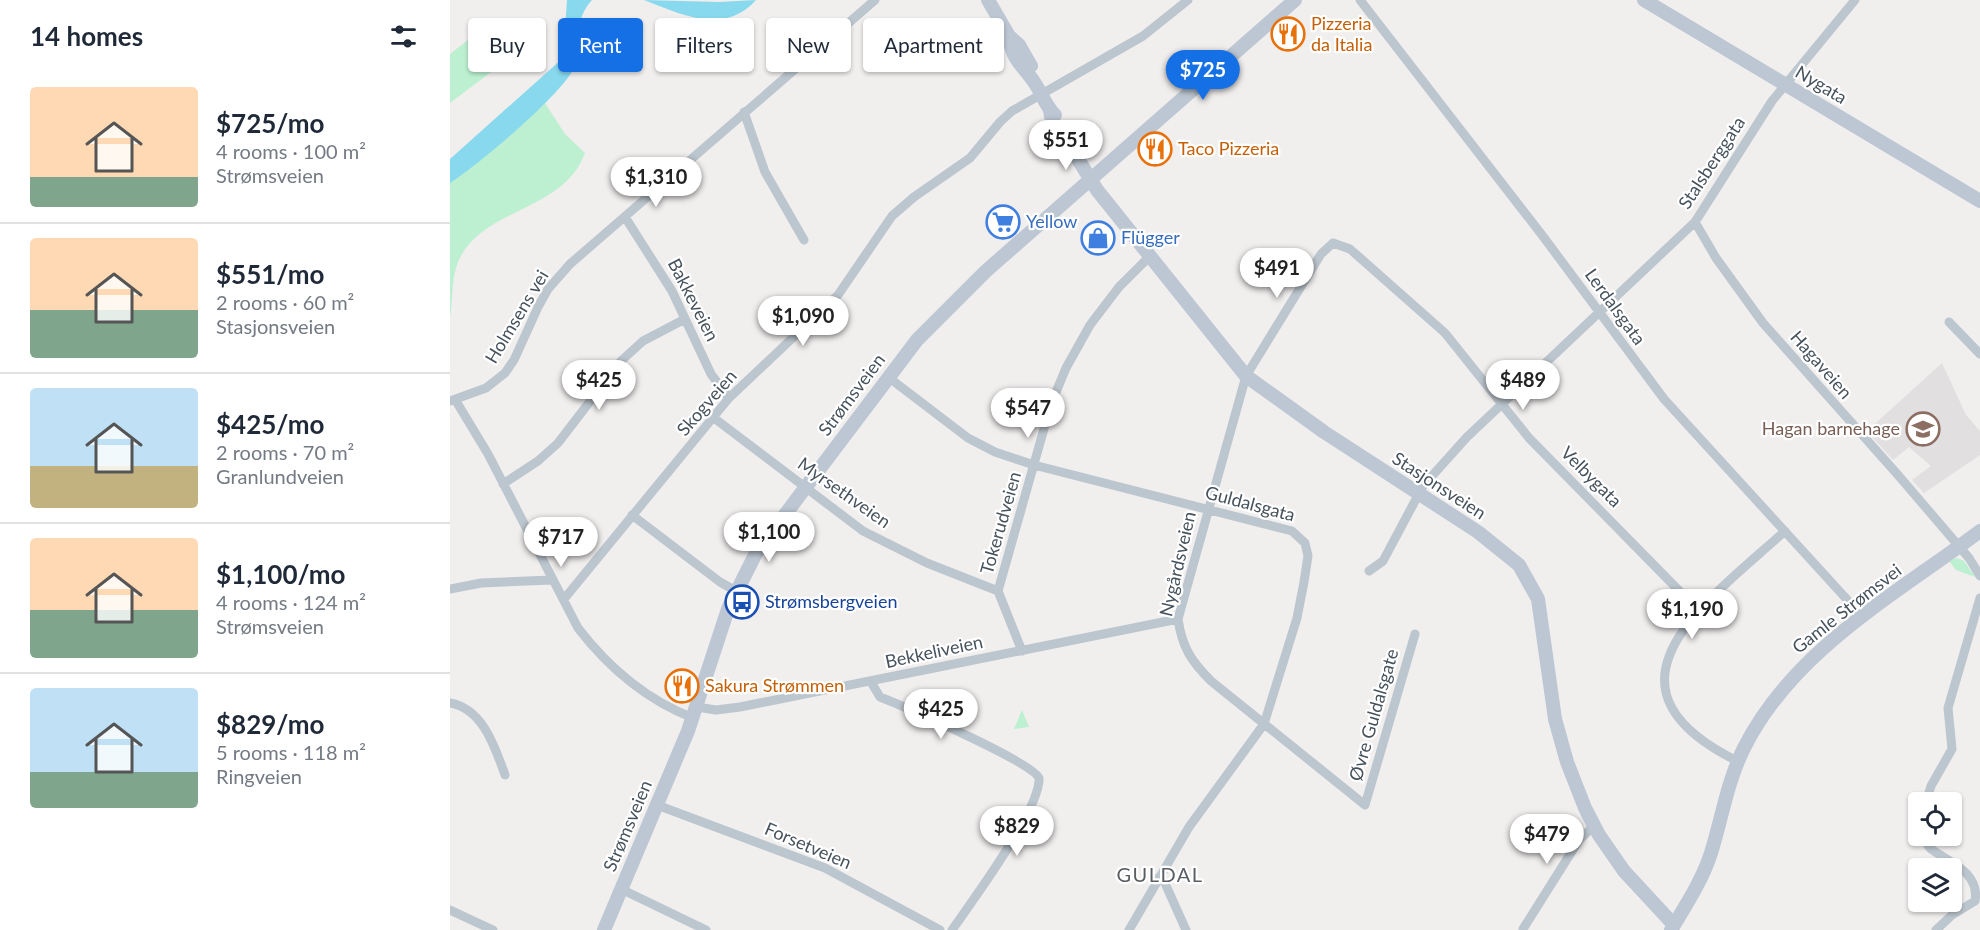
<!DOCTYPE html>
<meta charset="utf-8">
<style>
:root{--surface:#fff;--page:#f6f6f7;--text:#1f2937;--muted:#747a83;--line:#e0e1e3;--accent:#1570e5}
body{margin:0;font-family:Lato,sans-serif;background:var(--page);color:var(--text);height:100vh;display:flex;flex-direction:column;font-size:22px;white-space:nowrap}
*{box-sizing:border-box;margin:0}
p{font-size:20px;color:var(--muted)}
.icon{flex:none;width:33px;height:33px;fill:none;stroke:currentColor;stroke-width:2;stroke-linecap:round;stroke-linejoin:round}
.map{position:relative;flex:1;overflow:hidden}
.side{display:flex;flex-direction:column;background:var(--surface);width:450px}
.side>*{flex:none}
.hud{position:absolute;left:18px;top:18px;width:570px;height:54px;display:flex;gap:12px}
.controls{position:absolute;left:1458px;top:792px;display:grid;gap:12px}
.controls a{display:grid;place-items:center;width:54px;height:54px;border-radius:6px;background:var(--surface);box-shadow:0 2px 4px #0004;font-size:30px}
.price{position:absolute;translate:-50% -51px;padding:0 14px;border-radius:21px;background:#fff;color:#222;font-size:20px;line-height:39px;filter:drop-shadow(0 2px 3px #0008)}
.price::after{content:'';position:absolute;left:50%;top:36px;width:18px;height:14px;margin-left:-9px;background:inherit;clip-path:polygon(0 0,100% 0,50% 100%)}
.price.on{background:var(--accent);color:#fff}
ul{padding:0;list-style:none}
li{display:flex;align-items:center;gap:18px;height:150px;padding:0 30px}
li+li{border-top:2px solid var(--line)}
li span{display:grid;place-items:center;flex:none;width:168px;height:120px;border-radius:6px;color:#555}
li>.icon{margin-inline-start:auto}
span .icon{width:72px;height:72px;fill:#fffc;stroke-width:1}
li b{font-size:26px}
h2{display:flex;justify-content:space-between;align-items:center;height:72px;padding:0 30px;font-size:26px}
.pill{padding:0 21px;border-radius:6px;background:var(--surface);box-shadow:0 2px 4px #0004;font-size:21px;line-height:54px}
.pill.on{background:var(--accent);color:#fff}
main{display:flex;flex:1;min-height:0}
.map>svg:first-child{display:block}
.education{fill:#e2dfe0}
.green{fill:#bcf0d0}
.water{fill:#88d9ee}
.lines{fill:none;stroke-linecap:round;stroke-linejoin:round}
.minor{stroke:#bcc6ce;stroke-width:9}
.secondary{stroke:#bcc7d3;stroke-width:14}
.labels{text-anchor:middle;stroke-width:4.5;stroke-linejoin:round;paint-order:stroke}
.food-label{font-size:18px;fill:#c56008;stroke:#fff;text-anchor:start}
.street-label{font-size:18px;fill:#46525c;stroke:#fff}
.shop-label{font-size:18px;fill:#366cbe;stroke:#fff;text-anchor:start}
.education-label{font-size:18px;fill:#785e54;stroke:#fff;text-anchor:end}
.transit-label{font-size:18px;fill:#164399;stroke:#fff;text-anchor:start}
.neighbourhood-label{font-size:20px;letter-spacing:1.5px;fill:#5b5f64;stroke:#fff}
</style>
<main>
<section class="side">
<h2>14 homes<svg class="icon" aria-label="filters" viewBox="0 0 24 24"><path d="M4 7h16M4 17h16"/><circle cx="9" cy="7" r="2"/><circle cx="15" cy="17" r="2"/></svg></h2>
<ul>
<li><span style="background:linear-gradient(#ffd9b3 75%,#7fa58c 0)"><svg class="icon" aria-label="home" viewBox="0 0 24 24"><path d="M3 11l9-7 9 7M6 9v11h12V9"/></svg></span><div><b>$725/mo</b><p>4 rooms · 100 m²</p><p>Strømsveien</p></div></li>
<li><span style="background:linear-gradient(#ffd9b3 60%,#7fa58c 0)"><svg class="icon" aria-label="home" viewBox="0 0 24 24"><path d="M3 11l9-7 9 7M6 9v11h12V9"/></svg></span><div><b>$551/mo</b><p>2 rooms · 60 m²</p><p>Stasjonsveien</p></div></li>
<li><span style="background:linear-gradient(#bfe0f5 65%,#c2b280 0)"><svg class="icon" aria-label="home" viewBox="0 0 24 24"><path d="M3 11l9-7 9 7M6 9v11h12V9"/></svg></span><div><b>$425/mo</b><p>2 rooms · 70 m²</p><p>Granlundveien</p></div></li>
<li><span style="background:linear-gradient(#ffd9b3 60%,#7fa58c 0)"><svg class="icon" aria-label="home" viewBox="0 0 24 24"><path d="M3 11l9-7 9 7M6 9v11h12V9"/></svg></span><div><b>$1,100/mo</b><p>4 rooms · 124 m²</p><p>Strømsveien</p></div></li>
<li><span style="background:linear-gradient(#bfe0f5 70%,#7fa58c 0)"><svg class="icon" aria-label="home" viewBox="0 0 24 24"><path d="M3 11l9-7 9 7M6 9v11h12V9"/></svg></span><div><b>$829/mo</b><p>5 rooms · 118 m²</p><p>Ringveien</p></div></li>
</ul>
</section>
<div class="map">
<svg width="1530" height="930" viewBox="0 0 1530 930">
<rect width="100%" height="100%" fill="#f1eeee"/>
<!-- education -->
<path class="education" d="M1492,363L1516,415L1530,431V455L1474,493L1462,480L1481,466L1459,447L1443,460L1417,431Z"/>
<!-- green -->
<path class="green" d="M41,22L65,54L0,103V54Z
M95,103L115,134L135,153C113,213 31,207 8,262C1,280 3,299 0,317V183Z
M1507,558L1514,561L1525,577L1506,570L1499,561Z
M572,710L579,727L564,729Z"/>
<!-- water -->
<path class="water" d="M117,0H142C120,25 135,40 125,66C115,92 26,167 0,183V159L113,58Z
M194,0L269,2L306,0C274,36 230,14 194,0Z"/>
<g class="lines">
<!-- minor -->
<path class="minor" d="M910,0L1092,235L1214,399L1413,617
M294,112L315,172L354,240
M175,217L222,291L261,374L279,398
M1245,222L1266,258L1313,323L1448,475L1519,558L1530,576
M1499,322L1530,354
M438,377L518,438L545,452L584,465L842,531L855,543L858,556L854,582L847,618L814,724L739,827L679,930
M0,401L36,388L55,373L64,360L88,307L98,289L120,264L425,0
M6,401L38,454L128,628C158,667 197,700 243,718
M264,418L413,531L477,563L548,591
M53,484L88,461L108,443L171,361L193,341L235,319
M182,515L270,582L286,591
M919,571L933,561L973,486L1017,437L1245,222L1322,101L1405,0
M0,589L31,583L102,580
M114,599L279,398L388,295L442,216L464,197L520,158L550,122L562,111L693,36L738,0
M965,634L915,805L761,681C741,661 732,647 728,619L796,376L871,254L883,243L900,249L995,333L1079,438L1249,611
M572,651L548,591L601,404L616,368L640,325L669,287L701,255
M421,682L430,697C453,706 582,762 589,778C591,808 521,903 502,930
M0,703C33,709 45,747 55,775
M247,707L266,710L290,707L728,619
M1287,761C1134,685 1259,600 1335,531
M1476,802L1481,786L1502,749L1498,708L1530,598
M207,805L375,868L490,930
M1473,836C1476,842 1478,848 1484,851C1500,862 1530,873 1525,901L1502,915L1486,930
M709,877L714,881L736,930
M171,889L256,930
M0,910L43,930
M1073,929L1129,840L1144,826"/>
<!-- secondary -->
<path class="secondary" d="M538,0L559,36L569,45L581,66
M1194,0L1530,201
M559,36C562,61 572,64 584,82C592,93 595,106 605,115
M600,110L602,123L609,136L620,146L647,190L796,376L874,432L1028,532L1069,565L1088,599L1105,719L1117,762L1135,808L1149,835L1174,871L1224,925
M154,930L238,731L278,609L306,553L467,340L536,271L845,0
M1221,930C1236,905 1252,881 1261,853C1272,818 1277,782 1294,748C1343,650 1445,595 1530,531"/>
</g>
<!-- icons -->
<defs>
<g id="restaurant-ring" transform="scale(1.725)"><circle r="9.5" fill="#fff" stroke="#e8710a" stroke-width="1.5"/><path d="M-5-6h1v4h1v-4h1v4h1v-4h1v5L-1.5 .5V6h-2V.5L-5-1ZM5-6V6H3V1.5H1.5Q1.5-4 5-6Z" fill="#e8710a"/></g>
<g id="supermarket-ring" transform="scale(1.725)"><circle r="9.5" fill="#fff" stroke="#3f7fe0" stroke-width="1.5"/><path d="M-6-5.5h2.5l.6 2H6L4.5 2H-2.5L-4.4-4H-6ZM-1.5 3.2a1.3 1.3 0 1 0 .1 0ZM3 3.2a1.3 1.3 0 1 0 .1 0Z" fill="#3f7fe0"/></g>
<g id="shop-ring" transform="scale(1.725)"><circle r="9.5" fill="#fff" stroke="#3f7fe0" stroke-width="1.5"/><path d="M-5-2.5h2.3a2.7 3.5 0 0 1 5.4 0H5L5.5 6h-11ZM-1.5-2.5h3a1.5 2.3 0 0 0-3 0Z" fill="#3f7fe0"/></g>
<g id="school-ring" transform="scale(1.725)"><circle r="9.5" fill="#fff" stroke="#8d6e63" stroke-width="1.5"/><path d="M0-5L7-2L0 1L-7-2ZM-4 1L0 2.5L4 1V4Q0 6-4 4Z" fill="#8d6e63"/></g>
<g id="bus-ring" transform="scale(1.725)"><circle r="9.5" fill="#fff" stroke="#1a4fb4" stroke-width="1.5"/><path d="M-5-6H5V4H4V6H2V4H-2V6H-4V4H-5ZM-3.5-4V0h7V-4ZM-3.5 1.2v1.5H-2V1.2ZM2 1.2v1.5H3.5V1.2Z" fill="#1a4fb4"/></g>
</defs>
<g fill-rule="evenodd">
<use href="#restaurant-ring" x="838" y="34"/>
<use href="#restaurant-ring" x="705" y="149"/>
<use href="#supermarket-ring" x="553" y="222"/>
<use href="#shop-ring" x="648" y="238"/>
<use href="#school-ring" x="1473" y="429"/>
<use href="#bus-ring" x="292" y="602"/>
<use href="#restaurant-ring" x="232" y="686"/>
</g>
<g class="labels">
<!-- food labels -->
<g class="food-label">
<text x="861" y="30">Pizzeria<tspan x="861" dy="21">da Italia</tspan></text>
<text x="728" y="155">Taco Pizzeria</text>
<text x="255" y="692">Sakura Strømmen</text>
</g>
<!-- street labels -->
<g class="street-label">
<text transform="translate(1371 85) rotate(31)" y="6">Nygata</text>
<text transform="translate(1262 163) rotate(-57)" y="6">Stalsberggata</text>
<text transform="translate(243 300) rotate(63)" y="6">Bakkeveien</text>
<text transform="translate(1165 307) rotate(54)" y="6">Lerdalsgata</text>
<text transform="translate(67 317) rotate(-59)" y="6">Holmsens vei</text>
<text transform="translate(1371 365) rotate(49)" y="6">Hagaveien</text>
<text transform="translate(402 395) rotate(-53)" y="6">Strømsveien</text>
<text transform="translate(257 403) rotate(-49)" y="6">Skogveien</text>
<text transform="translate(1141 477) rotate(45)" y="6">Velbygata</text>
<text transform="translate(989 486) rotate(33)" y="6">Stasjonsveien</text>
<text transform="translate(394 493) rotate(35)" y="6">Myrsethveien</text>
<text transform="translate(800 504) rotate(15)" y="6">Guldalsgata</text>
<text transform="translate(551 523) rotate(-74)" y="6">Tokerudveien</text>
<text transform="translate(728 564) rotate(-77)" y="6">Nygårdsveien</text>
<text transform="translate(1397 609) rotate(-38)" y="6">Gamle Strømsvei</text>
<text transform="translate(484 652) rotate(-12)" y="6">Bekkeliveien</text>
<text transform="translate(924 715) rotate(-74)" y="6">Øvre Guldalsgate</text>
<text transform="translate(178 826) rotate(-67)" y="6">Strømsveien</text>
<text transform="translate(358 846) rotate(23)" y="6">Forsetveien</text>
</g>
<!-- shop labels -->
<g class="shop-label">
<text x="576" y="228">Yellow</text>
<text x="671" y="244">Flügger</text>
</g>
<!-- education labels -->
<g class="education-label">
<text x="1450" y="435">Hagan barnehage</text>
</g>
<!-- transit labels -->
<g class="transit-label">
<text x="315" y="608">Strømsbergveien</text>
</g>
<!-- neighbourhood labels -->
<g class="neighbourhood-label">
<text x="710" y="882">GULDAL</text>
</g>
</g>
</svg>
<div class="controls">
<a><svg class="icon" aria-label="locate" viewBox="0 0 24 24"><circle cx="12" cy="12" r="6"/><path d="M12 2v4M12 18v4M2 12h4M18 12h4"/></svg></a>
<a><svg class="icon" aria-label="layers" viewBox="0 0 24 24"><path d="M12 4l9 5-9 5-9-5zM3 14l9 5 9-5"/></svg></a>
</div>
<b class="price on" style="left:753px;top:101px">$725</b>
<b class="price" style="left:616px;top:171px">$551</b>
<b class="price" style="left:206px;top:208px">$1,310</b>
<b class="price" style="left:827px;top:299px">$491</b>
<b class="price" style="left:353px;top:347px">$1,090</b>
<b class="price" style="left:149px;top:411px">$425</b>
<b class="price" style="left:1073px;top:411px">$489</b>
<b class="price" style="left:578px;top:439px">$547</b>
<b class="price" style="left:319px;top:563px">$1,100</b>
<b class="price" style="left:111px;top:568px">$717</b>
<b class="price" style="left:1242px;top:640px">$1,190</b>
<b class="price" style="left:491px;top:740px">$425</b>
<b class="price" style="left:567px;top:857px">$829</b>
<b class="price" style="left:1097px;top:865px">$479</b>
<div class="hud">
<a class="pill">Buy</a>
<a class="pill on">Rent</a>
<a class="pill">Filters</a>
<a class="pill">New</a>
<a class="pill">Apartment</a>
</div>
</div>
</main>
